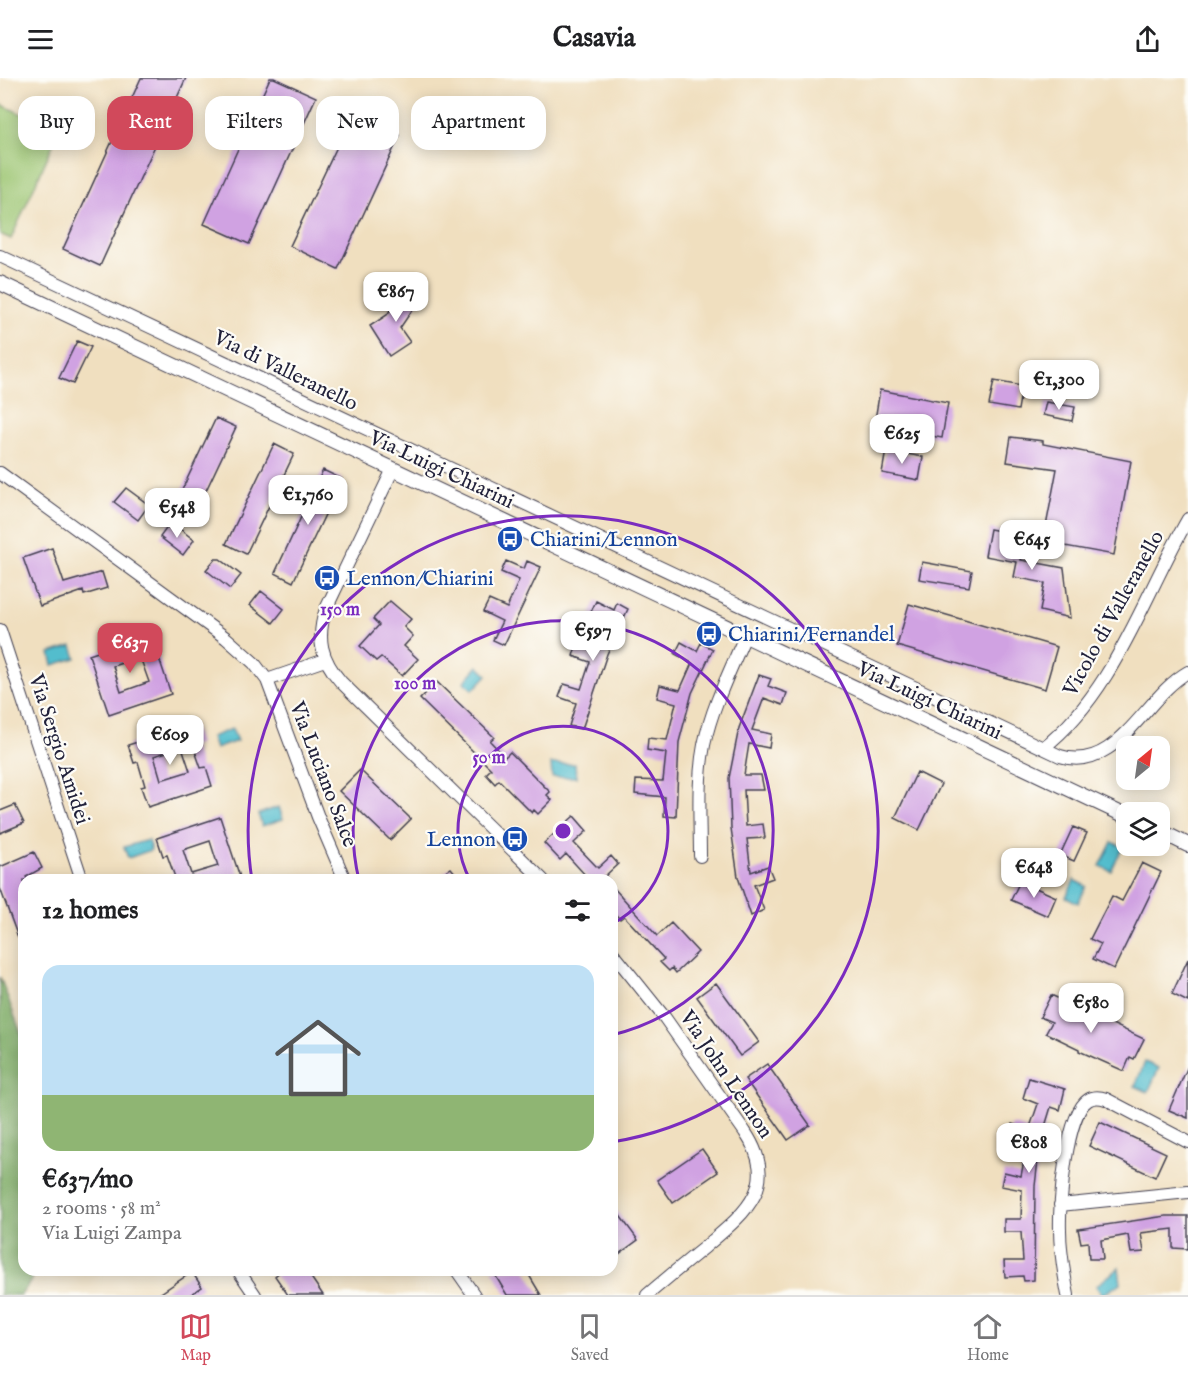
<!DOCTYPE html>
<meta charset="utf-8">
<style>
:root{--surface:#fff;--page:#f2f2f2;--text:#202124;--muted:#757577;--line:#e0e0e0;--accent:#d1495b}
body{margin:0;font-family:"IM FELL English",serif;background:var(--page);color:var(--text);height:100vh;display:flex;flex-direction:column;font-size:22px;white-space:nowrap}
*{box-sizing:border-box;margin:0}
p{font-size:20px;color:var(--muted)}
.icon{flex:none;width:33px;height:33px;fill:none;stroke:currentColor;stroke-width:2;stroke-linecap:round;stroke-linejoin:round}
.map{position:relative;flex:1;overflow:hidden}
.side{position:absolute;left:18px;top:796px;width:600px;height:402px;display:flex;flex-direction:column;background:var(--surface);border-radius:18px;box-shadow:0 3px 15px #0003}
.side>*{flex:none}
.banner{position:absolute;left:18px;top:18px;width:600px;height:54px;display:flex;gap:12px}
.needle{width:39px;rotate:29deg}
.fabs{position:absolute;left:1116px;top:658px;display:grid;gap:12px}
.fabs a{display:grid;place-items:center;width:54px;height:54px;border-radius:12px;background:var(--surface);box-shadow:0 3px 15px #0003;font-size:30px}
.price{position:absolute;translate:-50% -51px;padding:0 14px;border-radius:12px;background:#fff;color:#222;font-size:20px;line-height:39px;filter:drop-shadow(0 2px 3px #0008)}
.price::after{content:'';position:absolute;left:50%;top:36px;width:18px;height:14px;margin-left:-9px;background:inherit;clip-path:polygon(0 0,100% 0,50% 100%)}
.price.active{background:var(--accent);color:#fff}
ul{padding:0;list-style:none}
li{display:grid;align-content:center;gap:12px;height:318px;padding:0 24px}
li span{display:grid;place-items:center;height:186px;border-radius:18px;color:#555}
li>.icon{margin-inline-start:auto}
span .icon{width:108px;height:108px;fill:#fffc;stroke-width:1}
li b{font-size:26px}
h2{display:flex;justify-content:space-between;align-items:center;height:72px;padding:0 24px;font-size:26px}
.tag{padding:0 21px;border-radius:18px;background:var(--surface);box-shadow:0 3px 15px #0003;font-size:21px;line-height:54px}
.tag.active{background:var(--accent);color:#fff}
header{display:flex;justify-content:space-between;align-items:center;height:78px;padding:0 24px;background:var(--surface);font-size:27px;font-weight:700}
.tab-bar{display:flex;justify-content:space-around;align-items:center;height:84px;border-top:2px solid var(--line);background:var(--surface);font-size:16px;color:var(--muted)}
.tab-bar a{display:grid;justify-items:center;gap:3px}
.tab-bar .active{color:var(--accent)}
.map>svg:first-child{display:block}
.green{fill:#9bc571;stroke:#5e7456;stroke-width:1.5}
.forest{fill:#7caa63;stroke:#4f664f;stroke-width:1.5}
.water{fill:#52bdcd;stroke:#3a7084;stroke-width:1.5}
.building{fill:#d0a2e2;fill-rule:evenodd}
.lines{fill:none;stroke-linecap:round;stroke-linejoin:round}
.minor-casing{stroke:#413e4f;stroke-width:14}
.tertiary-casing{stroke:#413e4f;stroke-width:16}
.minor{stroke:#fff;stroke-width:12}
.tertiary{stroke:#fff;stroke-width:14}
.ring{fill:none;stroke:#7b2cbf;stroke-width:3}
.labels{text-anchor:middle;stroke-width:4.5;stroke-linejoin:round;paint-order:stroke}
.street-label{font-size:21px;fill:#22223b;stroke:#fdfcf7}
.transit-label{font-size:21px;fill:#164399;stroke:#fdfcf7;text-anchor:start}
.centre{fill:#7b2cbf;stroke:#fdfcf7;stroke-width:3}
.ring-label{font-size:18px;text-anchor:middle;font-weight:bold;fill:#7b2cbf;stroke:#fdfcf7;stroke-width:4.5;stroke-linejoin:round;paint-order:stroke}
</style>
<header><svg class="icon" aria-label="menu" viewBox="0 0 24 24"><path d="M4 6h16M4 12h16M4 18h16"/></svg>Casavia<svg class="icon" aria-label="share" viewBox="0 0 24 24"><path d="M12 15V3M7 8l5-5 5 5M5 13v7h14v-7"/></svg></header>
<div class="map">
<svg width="1188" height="1217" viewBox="0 0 1188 1217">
<rect width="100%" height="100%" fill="#fdfcf7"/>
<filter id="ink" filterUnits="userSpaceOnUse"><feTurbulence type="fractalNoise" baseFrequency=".0167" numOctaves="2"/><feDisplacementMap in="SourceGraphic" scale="12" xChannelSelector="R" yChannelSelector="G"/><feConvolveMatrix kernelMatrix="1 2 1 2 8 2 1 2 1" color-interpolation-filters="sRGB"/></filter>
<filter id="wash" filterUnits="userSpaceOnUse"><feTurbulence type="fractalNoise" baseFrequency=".008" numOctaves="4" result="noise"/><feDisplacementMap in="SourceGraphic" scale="24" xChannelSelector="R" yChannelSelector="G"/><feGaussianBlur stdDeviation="1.35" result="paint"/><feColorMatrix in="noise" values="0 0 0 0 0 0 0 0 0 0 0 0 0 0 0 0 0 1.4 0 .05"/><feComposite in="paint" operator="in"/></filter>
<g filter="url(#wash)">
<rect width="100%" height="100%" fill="#f0dfbf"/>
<!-- green -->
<path class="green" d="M0,26L59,53L11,161L0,156Z"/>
<!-- forest -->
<path class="forest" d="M0,899L24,963V1192L38,1193L21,1217H0Z"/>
<!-- water -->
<path class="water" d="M72,568L76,580L53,587L50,575Z
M478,588L487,597L473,612L464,604Z
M232,651L237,663L215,671L211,659Z
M551,686H575L576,699H552Z
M279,729L283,741L262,748L258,736Z
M148,762L151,772L128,780L124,769Z
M1112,764L1123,769L1111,793L1100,788Z
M1074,802L1086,808L1078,825L1066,819Z
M1145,984L1159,990L1148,1014L1135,1008Z
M1119,1190L1121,1205L1102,1217L1096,1208Z"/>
<g id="blocks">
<!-- building -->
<path class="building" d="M141,0H186L100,188L63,171Z
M270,0H274L316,19L249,166L204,146Z
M353,35L400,57L338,191L290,168Z
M405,209L421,219L400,250L410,264L389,278L370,248L387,237Z
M77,263L91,269L73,306L59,300Z
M994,303L1022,308L1018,332L989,327Z
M880,312L948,325L942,360L874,348Z
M1046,324L1075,329L1072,343L1043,337Z
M216,340L236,349L201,423L181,414Z
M1011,359L1043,363V366L1131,383L1114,477L1043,464L1057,391L1007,384Z
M274,366L294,376L246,476L226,466Z
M886,372L923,379L919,402L882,395Z
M323,392L342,401L293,504L275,495Z
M126,410L149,427L138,442L114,424Z
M171,444L194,462L183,477L160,459Z
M990,451L1026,458L1021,482L1064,490L1070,540L1040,533L1045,505L1014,499L1017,484L985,478Z
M52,470L64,505L102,494L107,510L84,517L83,513L40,528L23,480Z
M215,481H220L241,497L230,511L206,492Z
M506,483L524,491L527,483L541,489L504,567L493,562L502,543L483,534L489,522L507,530L519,502L501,494Z
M922,484L972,493L969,509L919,501Z
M261,513L284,531L273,545L250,527Z
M390,523L411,541L404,549L413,558L404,568L418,581L402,598L381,579L376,583L360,568L379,547L373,541Z
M596,523L614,532L617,525L628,531L607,576L582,651L569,648L576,625L559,619L564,606L581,611L590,584L573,578L577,565L596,572L608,544L590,536Z
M909,526L1057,569L1045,611L897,568Z
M151,556L171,616L109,637L89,577ZM140,579L149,604L121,614L113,588Z
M681,564L697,573L701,565L713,571L692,615L679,664L676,739L664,738L665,719L635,716L636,702L663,703L666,675L647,672L648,660L667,662L676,625L657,620L660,607L680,612L692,585L675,576Z
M759,597L771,601L768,608L787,615L783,627L764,620L752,652L771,656L769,670L749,666L744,697H761L764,712H744L746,748L763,746L765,760L747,761L751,794L768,788L773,800L754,807L764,832L751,838L738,799L731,750L729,700L739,650Z
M437,604L494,659L490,663L505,679L510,674L550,714L547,717L552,722L538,736L534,732L532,735L499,702L495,706L486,696L491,691L420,621Z
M193,647L199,666L193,667L201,690L206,689L212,708L148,729L141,709L145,708L138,684L134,685L128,667ZM182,669L190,693L161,702L154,678Z
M360,692L411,741L390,762L339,713Z
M917,694L941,706L919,752L895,740Z
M15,727L24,745L0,755V733Z
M574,738L587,753L574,765L598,790L611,778L618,786L605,798L609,802H585L588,800L566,776L560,782L544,765Z
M220,739L241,802H176L167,777L163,778L157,760ZM210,763L218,788L191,796L183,772Z
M1073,749L1087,755L1074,783L1060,777Z
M34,774L42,790L26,799L28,802H24L23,873L0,810V789Z
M1142,785L1161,794L1114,891L1093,881L1101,866L1090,861L1112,818L1122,823Z
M451,790L461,802H434Z
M1020,803L1056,819L1048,838L1011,822Z
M612,808L657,858L671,845L698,874L676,895L672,890L669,893L660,884L664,881L624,838L620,841L612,833Z
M1188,881V924L1172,916Z
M716,905L759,964L740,978L697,919Z
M1051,917L1144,961L1134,981L1130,979L1124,993L1079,973V971L1046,955L1052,944L1040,939Z
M767,986L810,1047L788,1062L745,1001Z
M1188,988V1040L1169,1032Z
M1029,1000L1065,1011L1060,1032L1051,1029L1040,1065L1035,1108L1034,1202L1024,1203L1023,1198L1005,1199L1004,1183H1023L1021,1154H1004V1141H1021L1022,1112L1001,1108L1004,1094L1021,1098L1027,1067L1007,1061L1012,1046L1029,1052L1038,1026L1023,1020Z
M1100,1044L1166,1075L1155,1099L1089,1068Z
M702,1071L718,1094L673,1125L657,1102Z
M612,1127L638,1162L612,1181Z
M1166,1138H1188V1171L1173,1170V1151L1141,1155L1144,1174L1131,1175L1128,1157L1101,1162L1103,1181H1089L1088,1164L1081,1165L1078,1151Z
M282,1192H306L323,1217H288L275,1198Z
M492,1192H526L541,1217H507Z
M192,1194L202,1209L190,1217H158Z"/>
</g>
</g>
<g filter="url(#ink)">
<use href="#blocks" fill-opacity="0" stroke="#413e4f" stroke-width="1.5"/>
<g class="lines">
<!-- minor casing -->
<g class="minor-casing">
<path id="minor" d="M0,178L1060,678C1117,696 1145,618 1188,594
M393,391L326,531C316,560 321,581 341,604L543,802
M0,395L226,560L254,585L267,602L325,582
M0,552L82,802
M267,602L318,739L345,802
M1043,670C1114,615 1144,517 1188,441
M700,778C700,741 697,703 704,667C712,629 730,593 745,558
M612,874L665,940L745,1054C781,1108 745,1135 705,1169C685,1185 666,1201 647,1217
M1060,1127L1188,1114
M238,1192L255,1217
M458,1194L474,1217
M1068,1217C1064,1196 1060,1174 1060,1152C1059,1127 1066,1036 1088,1022C1094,1018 1100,1019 1106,1021L1188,1064"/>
</g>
<!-- tertiary casing -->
<g class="tertiary-casing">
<path id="tertiary" d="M0,205L1126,738
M1160,753L1188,767"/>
</g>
<!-- minor -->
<use href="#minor" class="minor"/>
<!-- tertiary -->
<use href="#tertiary" class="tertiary"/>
</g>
</g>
<!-- distance rings -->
<g class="ring">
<path d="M470 802A105 105 0 1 1 612 846"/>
<path d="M359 802A210 210 0 1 1 612 957"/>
<path d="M252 802A315 315 0 1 1 612 1064"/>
</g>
<!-- icons -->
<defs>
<g id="bus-disc" transform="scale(1.35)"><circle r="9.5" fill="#1a4fb4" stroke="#fdfcf7"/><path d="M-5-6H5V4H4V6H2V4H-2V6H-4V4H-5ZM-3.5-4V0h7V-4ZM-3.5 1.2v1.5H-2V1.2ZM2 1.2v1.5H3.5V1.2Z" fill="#fff"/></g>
</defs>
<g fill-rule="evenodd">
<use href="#bus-disc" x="510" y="461"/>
<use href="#bus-disc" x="327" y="500"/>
<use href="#bus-disc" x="709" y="556"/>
<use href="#bus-disc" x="515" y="761"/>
</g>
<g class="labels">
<!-- street labels -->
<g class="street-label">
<text transform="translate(286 292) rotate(26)" y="7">Via di Valleranello</text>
<text transform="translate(442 391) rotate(25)" y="7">Via Luigi Chiarini</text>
<text transform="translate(1113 535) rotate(-61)" y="7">Vicolo di Valleranello</text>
<text transform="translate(930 622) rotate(25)" y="7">Via Luigi Chiarini</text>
<text transform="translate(60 671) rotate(72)" y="7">Via Sergio Amidei</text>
<text transform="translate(324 696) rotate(69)" y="7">Via Luciano Salce</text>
<text transform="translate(727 996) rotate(56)" y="7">Via John Lennon</text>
</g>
<!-- transit labels -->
<g class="transit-label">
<text x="530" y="468">Chiarini/Lennon</text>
<text x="346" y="507">Lennon/Chiarini</text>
<text x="728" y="563">Chiarini/Fernandel</text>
<text x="496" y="768" text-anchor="end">Lennon</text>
</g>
</g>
<circle cx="563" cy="753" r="9" class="centre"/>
<g class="ring-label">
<text x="340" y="537">150 m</text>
<text x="415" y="611">100 m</text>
<text x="489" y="685">50 m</text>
</g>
</svg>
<div class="fabs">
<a><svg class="needle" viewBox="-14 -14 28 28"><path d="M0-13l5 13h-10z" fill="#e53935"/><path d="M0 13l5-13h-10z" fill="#757577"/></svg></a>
<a><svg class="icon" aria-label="layers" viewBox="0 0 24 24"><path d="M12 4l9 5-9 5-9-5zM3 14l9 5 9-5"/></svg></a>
</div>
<b class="price" style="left:396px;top:245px">€867</b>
<b class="price" style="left:1059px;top:333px">€1,300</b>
<b class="price" style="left:902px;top:387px">€625</b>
<b class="price" style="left:308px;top:448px">€1,760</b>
<b class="price" style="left:177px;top:461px">€548</b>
<b class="price" style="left:1032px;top:493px">€645</b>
<b class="price" style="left:593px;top:584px">€597</b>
<b class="price active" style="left:130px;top:596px">€637</b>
<b class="price" style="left:170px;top:688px">€609</b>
<b class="price" style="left:1034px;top:821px">€648</b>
<b class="price" style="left:1091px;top:956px">€580</b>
<b class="price" style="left:1029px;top:1096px">€808</b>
<div class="banner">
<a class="tag">Buy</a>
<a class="tag active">Rent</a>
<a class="tag">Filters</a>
<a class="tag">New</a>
<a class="tag">Apartment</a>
</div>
<section class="side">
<h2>12 homes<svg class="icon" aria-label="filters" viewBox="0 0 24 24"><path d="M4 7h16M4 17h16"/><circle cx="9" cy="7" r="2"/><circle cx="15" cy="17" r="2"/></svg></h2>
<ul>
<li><span style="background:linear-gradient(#bfe0f5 70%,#8fb573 0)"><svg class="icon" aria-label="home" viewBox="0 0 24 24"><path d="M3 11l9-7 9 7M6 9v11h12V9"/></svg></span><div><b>€637/mo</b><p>2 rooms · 58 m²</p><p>Via Luigi Zampa</p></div></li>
</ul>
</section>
</div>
<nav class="tab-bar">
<a class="active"><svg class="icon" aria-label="map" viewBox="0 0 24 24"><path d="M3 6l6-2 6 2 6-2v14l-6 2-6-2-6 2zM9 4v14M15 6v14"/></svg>Map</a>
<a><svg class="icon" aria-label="saved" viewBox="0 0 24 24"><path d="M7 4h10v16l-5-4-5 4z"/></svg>Saved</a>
<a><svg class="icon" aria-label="home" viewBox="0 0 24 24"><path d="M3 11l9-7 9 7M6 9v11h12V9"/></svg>Home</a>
</nav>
